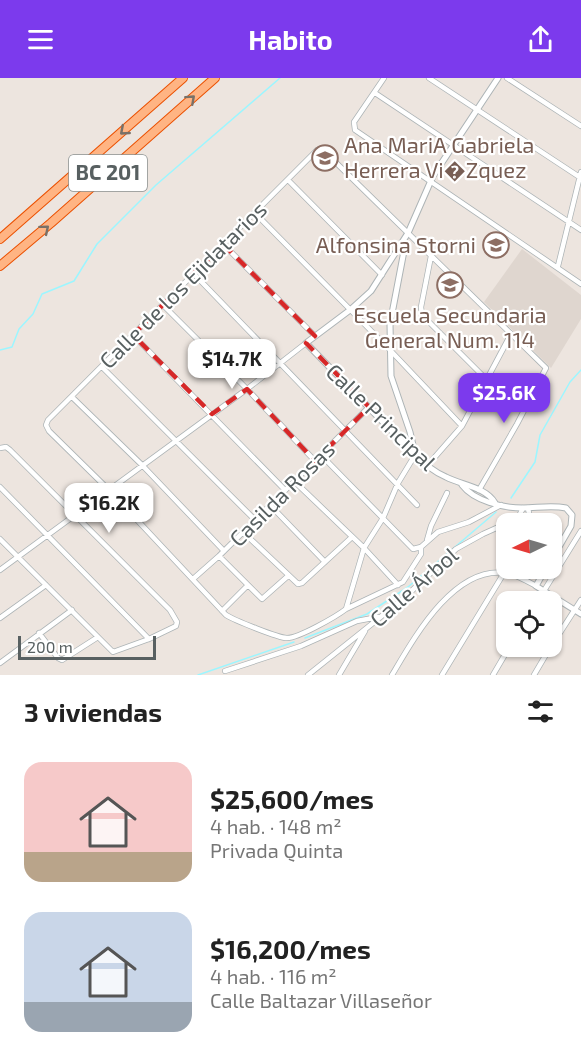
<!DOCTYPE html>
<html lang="es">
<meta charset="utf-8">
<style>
:root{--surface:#fff;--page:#f6f6f6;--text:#222;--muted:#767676;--accent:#7c3aed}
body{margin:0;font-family:"Exo 2",sans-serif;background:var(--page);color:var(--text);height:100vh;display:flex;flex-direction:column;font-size:22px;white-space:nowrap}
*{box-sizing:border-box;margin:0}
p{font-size:20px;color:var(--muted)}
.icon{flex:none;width:33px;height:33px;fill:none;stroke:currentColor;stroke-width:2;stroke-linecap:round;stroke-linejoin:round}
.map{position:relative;height:597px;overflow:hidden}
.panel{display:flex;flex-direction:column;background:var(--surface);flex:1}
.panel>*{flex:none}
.needle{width:39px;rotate:265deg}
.controls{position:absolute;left:496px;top:435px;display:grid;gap:12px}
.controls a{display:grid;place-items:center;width:66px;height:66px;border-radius:12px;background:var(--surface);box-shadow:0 2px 4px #0004;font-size:30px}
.scale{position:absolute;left:18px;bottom:15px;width:138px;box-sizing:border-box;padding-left:6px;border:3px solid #586061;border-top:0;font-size:16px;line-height:21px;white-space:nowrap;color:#586061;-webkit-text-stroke:4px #fff;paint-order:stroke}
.price{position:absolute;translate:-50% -51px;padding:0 14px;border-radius:12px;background:#fff;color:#222;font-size:20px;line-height:39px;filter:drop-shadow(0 2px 3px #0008)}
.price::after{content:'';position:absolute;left:50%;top:36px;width:18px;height:14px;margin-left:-9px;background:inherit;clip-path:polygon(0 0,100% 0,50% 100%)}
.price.active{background:var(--accent);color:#fff}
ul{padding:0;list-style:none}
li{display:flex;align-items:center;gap:18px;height:150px;padding:0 24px}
li span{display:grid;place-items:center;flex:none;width:168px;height:120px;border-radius:18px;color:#555}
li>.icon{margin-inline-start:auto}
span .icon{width:72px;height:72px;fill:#fffc;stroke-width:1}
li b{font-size:26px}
h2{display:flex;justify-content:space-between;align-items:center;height:72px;padding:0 24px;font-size:26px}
header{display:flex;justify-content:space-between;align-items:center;height:78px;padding:0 24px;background:var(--accent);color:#fff;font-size:27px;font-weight:700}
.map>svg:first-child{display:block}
.education{fill:#dfd6cf}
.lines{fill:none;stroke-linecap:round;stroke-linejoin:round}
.stream{stroke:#9cf6ff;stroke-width:1.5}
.minor-casing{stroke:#adb4b6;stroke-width:6}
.tertiary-casing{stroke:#adb4b6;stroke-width:7}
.motorway-casing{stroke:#eb5000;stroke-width:10}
.minor{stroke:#fff;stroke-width:4.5}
.tertiary{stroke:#fff;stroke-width:5}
.motorway{stroke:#ffb483;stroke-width:8}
.oneway{stroke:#797168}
.marked{fill:none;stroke:#d62828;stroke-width:4.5;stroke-dasharray:12 8;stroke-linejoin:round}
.labels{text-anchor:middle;stroke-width:4.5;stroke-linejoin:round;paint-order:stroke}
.shield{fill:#fff;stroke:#8a9090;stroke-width:1.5}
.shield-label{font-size:21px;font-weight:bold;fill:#586061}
.education-label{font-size:22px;fill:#785e54;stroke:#fff;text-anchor:start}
.street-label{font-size:22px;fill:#586061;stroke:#fff}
</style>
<header><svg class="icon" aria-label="menu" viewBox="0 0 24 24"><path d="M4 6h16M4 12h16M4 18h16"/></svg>Habito<svg class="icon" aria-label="share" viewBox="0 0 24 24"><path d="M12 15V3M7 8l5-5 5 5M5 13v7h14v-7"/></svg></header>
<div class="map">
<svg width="581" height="597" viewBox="0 0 581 597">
<rect width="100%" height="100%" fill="#ede5df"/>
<!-- education -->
<path class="education" d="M522,171L581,217V241L551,290L484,224Z"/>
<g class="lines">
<!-- stream -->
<path class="stream" d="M0,272L12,269L19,251L33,236L42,216L74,203L97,166L156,107L280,0
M511,420L535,384L540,357L570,304L581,292
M305,560L367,536L408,509L496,434
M198,597L294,564"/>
<!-- minor casing -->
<g class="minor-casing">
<path id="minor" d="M384,0L354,44L355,52L581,206
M429,0L581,100
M507,0L581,48
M375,15L581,152
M288,102L382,197
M255,135L390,272L462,348
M223,166L315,258
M431,178L421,229L422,237L486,301
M558,188L581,94
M193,195L417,427
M163,227L247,311L315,383
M133,257L285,412
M102,289L255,442
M72,319L142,387L224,473
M0,370L6,369L10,372L170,532L177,544L176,548L149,561L113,574L0,461
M321,377L413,471L421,469L438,454L469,444L501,427
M415,377L398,405L383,440L364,470L346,531C337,538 299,560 287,560C278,560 234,542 226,537L109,412L49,353L46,347L48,342L317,72L322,71L546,290L517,346L479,412
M427,388L462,348L511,256
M294,403L364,470L398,507
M0,409L149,561
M270,427L325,484
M528,430L531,446
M243,454L298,506L302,505L352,459
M427,462L431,448L447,415
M219,478L262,521L288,498
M0,492L247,311L306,265
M193,501L219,478L369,329
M537,524L581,453
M346,531L403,504L421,476V469
M222,533L247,508
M0,540L46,507
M39,555L58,580L62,582L98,559
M552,567L581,522
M0,585L72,532
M225,593L301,568L357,543L378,539
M308,597L403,521L456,471L483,456L512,443L519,438L523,430
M339,597L365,553
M392,597C414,560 454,487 506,495C517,497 527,503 536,508
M442,597L504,495
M493,597L510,568
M534,597L551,568"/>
</g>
<!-- tertiary casing -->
<g class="tertiary-casing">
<path id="tertiary" d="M404,162V173L390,246L391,298L410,354L415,376
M462,407C474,423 503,430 523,430C537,430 551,427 566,430L572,437L571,448L552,481
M495,425C486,409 461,407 446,399C434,394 425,386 415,377L306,265L350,232L371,213L408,155L433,98L498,0
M546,490L536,508L581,536"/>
</g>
<!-- motorway casing -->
<g class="motorway-casing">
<path id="motorway" d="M0,161L183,0
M0,188L51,145L215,0"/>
</g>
<!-- minor -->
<use href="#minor" class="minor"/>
<!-- tertiary -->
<use href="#tertiary" class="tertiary"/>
<!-- motorway -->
<use href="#motorway" class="motorway"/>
</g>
<!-- one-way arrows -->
<defs><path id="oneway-chevron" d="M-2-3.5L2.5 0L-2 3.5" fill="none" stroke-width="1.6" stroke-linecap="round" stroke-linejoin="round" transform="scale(1.5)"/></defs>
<g class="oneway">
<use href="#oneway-chevron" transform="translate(191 21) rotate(-42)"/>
<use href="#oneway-chevron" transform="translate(124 53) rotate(139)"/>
<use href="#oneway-chevron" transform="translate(45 151) rotate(-40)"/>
</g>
<!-- marked area -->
<path class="marked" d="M223,166L315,258L306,265L369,329L315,383L247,311L212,336L133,257Z"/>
<!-- icons -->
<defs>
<g id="school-ring" transform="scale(1.35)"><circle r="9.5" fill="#fff" stroke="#8d6e63" stroke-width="1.5"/><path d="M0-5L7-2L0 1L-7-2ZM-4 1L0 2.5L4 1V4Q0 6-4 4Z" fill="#8d6e63"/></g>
</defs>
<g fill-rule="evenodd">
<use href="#school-ring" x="325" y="80"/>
<use href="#school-ring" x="496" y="167"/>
<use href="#school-ring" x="450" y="207"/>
</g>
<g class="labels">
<!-- shield labels -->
<rect class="shield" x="69" y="77" width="78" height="36" rx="4.5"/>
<g class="shield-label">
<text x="108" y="102">BC 201</text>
</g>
<!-- education labels -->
<g class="education-label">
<text x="344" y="75">Ana MariA Gabriela<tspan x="344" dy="25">Herrera Vi�Zquez</tspan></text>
<text x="476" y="175" text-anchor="end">Alfonsina Storni</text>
<text x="450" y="245" text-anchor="middle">Escuela Secundaria<tspan x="450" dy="25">General Num. 114</tspan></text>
</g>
<!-- street labels -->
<g class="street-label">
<text transform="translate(183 207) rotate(-45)" y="8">Calle de los Ejidatarios</text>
<text transform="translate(381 339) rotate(44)" y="8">Calle Principal</text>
<text transform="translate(282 416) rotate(-45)" y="8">Casilda Rosas</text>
<text transform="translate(414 509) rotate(-41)" y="8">Calle Árbol</text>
</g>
</g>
</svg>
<div class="controls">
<a><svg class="needle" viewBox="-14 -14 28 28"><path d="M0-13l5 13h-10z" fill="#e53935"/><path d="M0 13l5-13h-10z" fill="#767676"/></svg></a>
<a><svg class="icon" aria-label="locate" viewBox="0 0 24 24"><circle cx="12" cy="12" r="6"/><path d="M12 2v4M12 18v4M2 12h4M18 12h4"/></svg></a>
</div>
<div class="scale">200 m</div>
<b class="price" style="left:232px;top:312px">$14.7K</b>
<b class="price active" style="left:504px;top:346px">$25.6K</b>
<b class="price" style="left:109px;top:456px">$16.2K</b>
</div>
<section class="panel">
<h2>3 viviendas<svg class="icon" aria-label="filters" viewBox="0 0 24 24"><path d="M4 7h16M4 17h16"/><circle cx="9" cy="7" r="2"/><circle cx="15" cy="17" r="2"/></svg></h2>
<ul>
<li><span style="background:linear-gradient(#f6c9c9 75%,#b9a48a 0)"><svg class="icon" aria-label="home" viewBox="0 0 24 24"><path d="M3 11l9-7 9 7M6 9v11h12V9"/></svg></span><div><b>$25,600/mes</b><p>4 hab. · 148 m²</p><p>Privada Quinta</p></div></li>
<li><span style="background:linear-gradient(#c9d6e8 75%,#9aa5b1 0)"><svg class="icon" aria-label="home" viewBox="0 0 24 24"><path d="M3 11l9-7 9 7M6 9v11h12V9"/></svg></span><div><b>$16,200/mes</b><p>4 hab. · 116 m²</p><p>Calle Baltazar Villaseñor</p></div></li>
</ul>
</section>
